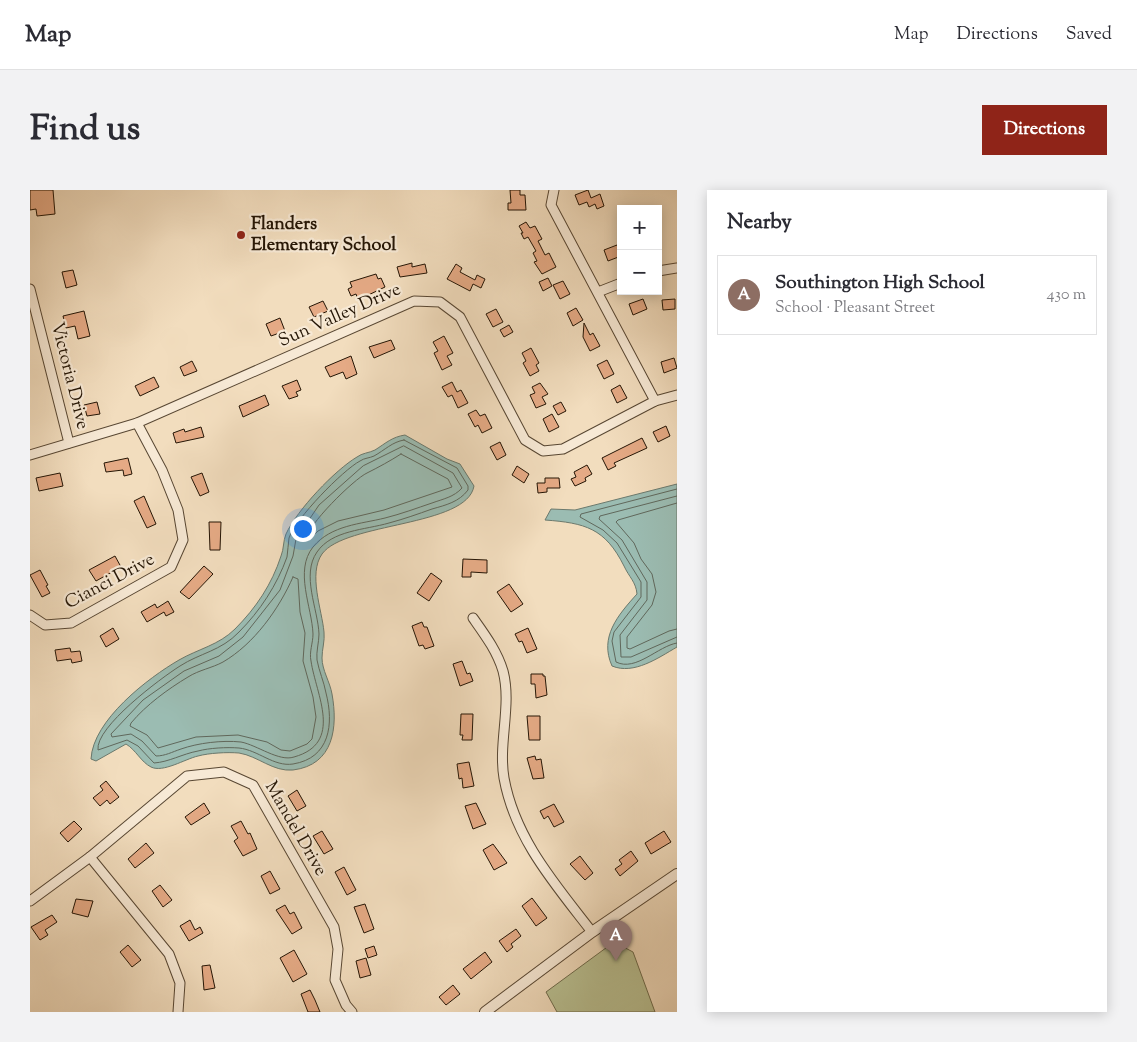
<!DOCTYPE html>
<html lang="en">
<head>
<meta charset="utf-8">
<style>
  :root { --surface:#fff; --page:#f2f2f3; --text:#2b2b33; --muted:#7c7c81; --line:#e1e1e2; --accent:#8f2418 }
  body { margin:0; font-family:"Sorts Mill Goudy",serif; background:var(--page); color:var(--text) }
  .controls { position:absolute; right:15px; top:15px; display:grid; overflow:hidden; border-radius:0px; box-shadow:0 2px 12px #0003 }
  .controls button { width:45px; height:45px; display:grid; place-items:center; padding:0; border:0; border-bottom:1px solid var(--line); background:var(--surface); color:var(--text); font:25px sans-serif }
  .you { position:absolute; left:272px; top:338px; width:18px; height:18px; margin:-12px; border:4px solid #fff; border-radius:50%; background:#1a73e8; box-shadow:0 0 0 8px #1a73e833 }
  .badge { display:grid; place-items:center; width:32px; height:32px; border-radius:50%; background:var(--accent); color:#fff; font-size:16px; font-weight:700 }
  .pin { position:absolute; translate:-50% -41px; filter:drop-shadow(0 1px 2px #0008) }
  .pin::after { content:''; position:absolute; top:26px; width:18px; height:15px; background:inherit; clip-path:polygon(0 0,100% 0,50% 100%) }
  .list { margin:0; padding:0; list-style:none }
  h2 { display:flex; justify-content:space-between; align-items:center; height:65px; margin:0; padding:0 20px; font-size:21px }
  h2 small { font-size:16px; font-weight:400; color:var(--muted) }
  .list li { display:grid; grid-template-columns:32px 1fr auto; gap:15px; align-items:center; box-sizing:border-box; height:80px; margin:0 10px 10px; padding:0 10px; border:1px solid var(--line); border-radius:0px }
  .list b { display:block; font-size:19px; white-space:nowrap }
  .list p { margin:0; font-size:16px; white-space:nowrap; color:var(--muted) }
  .list em { font-size:16px; font-style:normal; color:var(--muted) }
  .map { position:relative; flex:none; width:647px; height:822px; overflow:hidden; border-radius:0px }
  header { display:flex; align-items:center; gap:30px; box-sizing:border-box; height:70px; padding:0 25px; background:var(--surface); border-bottom:1px solid var(--line) }
  header strong { font-size:24px }
  nav { display:flex; gap:28px; margin-inline-start:auto; font-size:18px }
  .intro { display:flex; align-items:center; justify-content:space-between; box-sizing:border-box; height:120px; padding:0 30px }
  h1 { margin:0; font-size:35px }
  .button { padding:12px 22px; border-radius:0px; background:var(--accent); color:#fff; font-size:18px; font-weight:700 }
  main { display:flex; gap:30px; padding:0 30px }
  aside { flex:1; background:var(--surface); border-radius:0px; box-shadow:0 2px 12px #0003 }
  .map>svg:first-child { display:block }
  .green { fill:#b9c193; stroke:#6e6b4c }
  .water { fill:#9bbcb2; stroke:#6b796d }
  .lines { fill:none; stroke-linecap:round; stroke-linejoin:round }
  .shore { stroke:#60685c; stroke-width:1 }
  .building { fill:#e5aa85; stroke:#241505 }
  .minor-casing { stroke:#584733; stroke-width:11 }
  .tertiary-casing { stroke:#584733; stroke-width:12 }
  .minor { stroke:#f7e9d5; stroke-width:9 }
  .tertiary { stroke:#f7e9d5; stroke-width:10 }
  .poi-dot { fill:#8f2418; stroke:#f7e9d5; stroke-width:2 }
  .labels { text-anchor:middle; dominant-baseline:central; stroke-width:4.5; stroke-linejoin:round; paint-order:stroke }
  .poi-label { font-size:18px; font-weight:bold; fill:#241505; stroke:#f7e9d5; text-anchor:start }
  .street-label { font-size:18px; fill:#241505; stroke:#f7e9d5 }
</style>
</head>
<body>
<header>
<strong>Map</strong>
<nav><a>Map</a><a>Directions</a><a>Saved</a></nav>
</header>
<div class="intro"><h1>Find us</h1><a class="button">Directions</a></div>
<main>
<div class="map">
<svg width="647" height="822" viewBox="0 0 647 822">
  <rect width="100%" height="100%" fill="#f2ddbe"/>
  <filter id="stains"><feTurbulence type="fractalNoise" baseFrequency=".004" numOctaves="4"/><feColorMatrix values="0 0 0 0 .2 0 0 0 0 .09 0 0 0 0 .02 0 0 0 .5 -.17"/></filter>
  <radialGradient id="worn" r=".72"><stop offset=".6" stop-color="#630" stop-opacity="0"/><stop offset="1" stop-color="#630" stop-opacity=".3"/></radialGradient>
  <polygon class="green" points="584,752 603,762 625,822 527,822 516,802"/>
  <g class="water">
    <path d="M375,245L417,269L430,274L444,296C437,337 315,332 292,364C278,384 292,420 294,442C295,451 292,459 292,468C292,480 300,492 302,504C308,537 304,575 263,580C243,582 228,566 209,563C197,562 179,563 168,566C155,569 133,583 121,577C111,572 106,560 96,554L66,571L61,569C63,530 118,488 149,470C168,459 189,455 205,439C226,418 242,394 251,366C254,359 253,351 256,344C267,320 305,280 327,267C332,263 339,263 345,260C356,253 362,247 375,245Z"/>
    <path d="M647,294V457C628,468 604,485 582,476C569,447 588,425 607,404C606,392 599,387 594,376C575,338 555,333 515,330L521,319L545,320Z"/>
  </g>
  <g class="lines">
    <g class="shore">
      <path d="M374,250L427,278L438,296V300C429,312 416,315 402,319C388,324 374,329 359,333C335,340 302,340 287,362C271,385 288,419 289,444C289,452 286,462 287,470C289,481 294,492 296,503C304,534 300,568 263,574C244,577 228,560 209,558C197,557 179,558 168,561C152,564 139,572 124,573L108,556L97,550L68,560C65,537 131,488 150,476C170,463 191,461 209,442C230,421 247,395 257,367C258,361 258,354 259,348C265,329 313,280 330,271C334,268 340,268 344,266C355,260 362,252 374,250Z"/>
      <path d="M374,256L423,283L432,298C424,307 413,309 402,313C387,318 371,324 355,328C331,334 301,335 283,357C264,381 282,417 283,444C283,453 279,462 281,471C286,505 314,553 264,567C249,572 227,555 211,552C192,550 168,553 151,559C142,562 135,566 126,566L112,551L101,544L82,547L81,544L113,510L154,481L189,466L213,447L250,400L263,366L266,349L289,315L333,276Z"/>
      <path d="M371,264L418,289L422,297L354,320L308,331L288,341L279,350H276C276,336 324,289 337,283C349,277 360,271 371,264Z"/>
      <path d="M647,299L551,324L550,327L573,340L587,353L611,392V407L584,442L582,451L586,472C606,482 628,456 647,453"/>
      <polyline points="647,306 570,326 569,329 592,350 617,392 617,410 590,445 591,467 601,467 647,447"/>
      <polyline points="647,313 588,330 586,332 604,353 611,369 622,384 626,402 622,415 597,447 597,458 600,459 639,441 647,439"/>
      <path d="M263,387L268,389L270,422L275,443L273,471L283,507L286,527L282,549L277,554L260,561L251,560L237,552L208,545L166,547L128,558L117,545L100,536L101,533C116,515 138,499 158,487C169,480 182,478 193,472C224,454 249,419 263,387Z"/>
    </g>
  </g>
  <g class="building">
    <polygon points="0,0 23,0 25,24 7,26 6,19 0,20"/>
    <polygon points="480,0 490,0 490,5 495,5 496,20 478,20 478,13 481,13"/>
    <polygon points="558,0 561,8 570,4 574,16 567,19 565,14 559,17 557,12 549,15 545,5"/>
    <polygon points="496,32 500,38 505,36 512,49 508,51 515,65 519,63 526,77 512,84 504,72 507,71 503,63 506,61 498,47 494,49 491,43 493,43 489,36"/>
    <polygon points="587,55 591,66 578,71 574,60"/>
    <polygon points="382,73 382,77 395,74 397,83 370,87 367,77"/>
    <polygon points="426,74 432,78 430,82 445,90 447,85 455,89 451,98 443,94 440,101 417,89"/>
    <polygon points="43,80 47,95 36,98 32,82"/>
    <polygon points="346,84 348,89 351,88 355,97 328,110 326,104 321,106 318,99 322,97 320,92"/>
    <polygon points="518,88 522,96 513,101 509,92"/>
    <polygon points="533,91 540,104 530,109 523,95"/>
    <polygon points="613,109 617,119 603,125 599,114"/>
    <polygon points="645,109 645,119 633,120 632,110"/>
    <polygon points="293,111 298,121 284,127 279,117"/>
    <polygon points="546,118 553,130 543,136 537,123"/>
    <polygon points="466,119 473,132 463,137 456,124"/>
    <polygon points="54,121 60,146 48,149 45,136 36,138 33,126"/>
    <polygon points="250,128 255,141 241,146 236,134"/>
    <polygon points="554,133 560,145 563,143 570,156 560,161 553,147"/>
    <polygon points="479,135 483,142 474,147 470,140"/>
    <polygon points="414,146 423,163 417,166 422,175 412,180 404,163 408,161 403,152"/>
    <polygon points="361,150 365,159 344,168 339,157"/>
    <polygon points="501,158 509,173 506,175 509,181 500,186 493,173 496,171 492,163"/>
    <polygon points="321,166 327,184 316,189 313,182 300,187 295,177"/>
    <polygon points="644,168 647,178 634,183 631,172"/>
    <polygon points="577,170 584,184 574,189 567,175"/>
    <polygon points="162,171 167,181 154,186 150,177"/>
    <polygon points="124,187 129,197 110,206 105,196"/>
    <polygon points="267,190 271,200 266,202 268,206 259,209 252,196"/>
    <polygon points="422,192 427,202 431,200 438,213 428,218 422,205 418,207 412,197"/>
    <polygon points="510,193 518,204 512,207 516,214 506,218 500,205 505,203 502,197"/>
    <polygon points="590,195 597,208 587,213 581,200"/>
    <polygon points="235,205 239,215 213,227 209,216"/>
    <polygon points="67,212 70,224 57,226 54,215"/>
    <polygon points="531,212 536,221 528,225 523,216"/>
    <polygon points="446,220 450,226 455,224 462,238 452,243 448,235 445,237 438,224"/>
    <polygon points="522,224 529,237 519,242 513,229"/>
    <polygon points="636,236 640,246 628,252 623,242"/>
    <polygon points="171,237 174,247 146,253 143,243 154,239 155,242"/>
    <polygon points="612,248 617,258 584,273 586,276 578,280 572,268"/>
    <polygon points="470,252 476,265 467,270 460,257"/>
    <polygon points="98,268 102,284 94,286 93,280 76,282 74,273"/>
    <polygon points="557,275 562,284 555,288 556,291 545,296 541,289 546,287 544,282"/>
    <polygon points="487,276 499,284 494,293 482,285"/>
    <polygon points="30,283 33,296 9,301 6,288"/>
    <polygon points="172,283 179,302 170,306 161,287"/>
    <polygon points="515,288 529,288 530,298 517,298 517,302 508,303 507,293 515,293"/>
    <polygon points="114,306 126,334 117,338 104,311"/>
    <polygon points="179,332 191,332 190,360 180,360"/>
    <polygon points="85,366 91,377 66,391 59,380"/>
    <polygon points="433,369 457,370 457,383 441,382 441,387 432,387"/>
    <polygon points="174,376 183,384 159,409 150,402"/>
    <polygon points="10,380 18,395 16,396 20,403 12,407 0,385"/>
    <polygon points="401,383 412,391 399,411 387,403"/>
    <polygon points="479,394 493,414 481,422 467,402"/>
    <polygon points="138,411 144,422 136,426 134,422 117,432 111,422 125,414 127,418"/>
    <polygon points="392,432 394,437 397,437 404,456 395,459 393,455 389,456 382,436"/>
    <polygon points="83,438 89,449 76,457 70,446"/>
    <polygon points="498,438 507,459 497,463 492,451 489,452 485,444"/>
    <polygon points="40,458 41,462 50,461 52,471 42,473 41,469 27,471 25,460"/>
    <polygon points="432,471 437,484 440,483 443,491 430,496 423,474"/>
    <polygon points="501,484 513,484 513,486 515,486 517,505 506,508 505,494 501,494"/>
    <polygon points="431,524 443,524 442,550 432,550 433,545 430,545"/>
    <polygon points="497,526 510,526 510,550 499,550"/>
    <polygon points="505,566 506,570 511,569 514,588 503,589 497,568"/>
    <polygon points="439,572 444,596 433,598 432,588 429,589 427,574"/>
    <polygon points="76,591 89,607 80,614 77,610 70,616 63,608 73,600 70,596"/>
    <polygon points="267,600 276,616 267,621 258,606"/>
    <polygon points="174,613 180,623 161,635 155,627"/>
    <polygon points="446,613 456,634 443,639 435,616"/>
    <polygon points="524,614 534,632 524,637 518,626 514,629 510,621"/>
    <polygon points="44,631 52,639 38,652 30,643"/>
    <polygon points="211,631 218,644 220,643 227,659 213,666 204,651 208,648 201,636"/>
    <polygon points="292,641 303,659 294,664 283,646"/>
    <polygon points="634,641 641,652 621,664 615,653"/>
    <polygon points="116,653 124,663 105,678 98,669"/>
    <polygon points="463,654 477,673 464,680 453,660"/>
    <polygon points="601,661 608,671 590,686 585,679 592,674 589,670"/>
    <polygon points="550,666 563,683 555,690 540,674"/>
    <polygon points="314,677 326,700 317,705 305,682"/>
    <polygon points="240,681 250,699 240,704 231,686"/>
    <polygon points="130,695 142,710 133,717 122,701"/>
    <polygon points="502,708 517,728 506,736 492,716"/>
    <polygon points="46,709 63,711 58,727 42,723"/>
    <polygon points="335,714 344,739 334,743 324,717"/>
    <polygon points="255,715 260,724 264,722 272,738 262,744 246,720"/>
    <polygon points="22,725 27,732 15,740 18,745 10,750 1,737"/>
    <polygon points="160,730 165,740 170,737 173,743 159,751 150,736"/>
    <polygon points="486,739 491,746 481,754 483,757 477,762 469,751"/>
    <polygon points="98,755 111,770 102,777 90,762"/>
    <polygon points="344,756 347,765 338,768 335,759"/>
    <polygon points="264,760 277,784 263,792 250,768"/>
    <polygon points="455,762 462,772 441,789 433,779"/>
    <polygon points="336,768 341,785 330,788 326,771"/>
    <polygon points="180,775 185,798 174,800 172,776"/>
    <polygon points="423,795 430,804 416,815 409,807"/>
    <polygon points="280,800 285,810 290,822 278,822 271,804"/>
  </g>
  <g class="lines">
    <defs>
      <g id="minor">
        <polyline points="524,0 521,15 625,211"/>
        <polyline points="628,81 647,78"/>
        <polyline points="0,99 39,253"/>
        <polyline points="568,102 591,93"/>
        <polyline points="0,265 107,233 384,111 410,112 430,127 495,250 513,261 533,259 625,211 647,205"/>
        <polyline points="0,425 15,435 41,433 141,377 153,350 148,320 132,280 107,233"/>
        <path d="M443,428C455,445 467,461 473,481C482,515 468,553 474,588C485,649 525,694 562,742"/>
        <polyline points="60,667 139,764 150,793 148,822"/>
        <polyline points="0,711 60,667 157,586 194,582 223,595 304,737 308,759 305,790 316,815 322,822"/>
      </g>
      <polyline id="tertiary" points="455,822 562,742 647,684"/>
    </defs>
    <use href="#minor" class="minor-casing"/>
    <use href="#tertiary" class="tertiary-casing"/>
    <use href="#minor" class="minor"/>
    <use href="#tertiary" class="tertiary"/>
  </g>
  <circle class="poi-dot" cx="211" cy="45" r="5"/>
  <g class="labels">
    <g class="poi-label">
      <text x="221" y="35">Flanders<tspan x="221" dy="21">Elementary School</tspan></text>
    </g>
    <g class="street-label">
      <text transform="translate(310 126) rotate(-24)">Sun Valley Drive</text>
      <text transform="translate(39 186) rotate(76)">Victoria Drive</text>
      <text transform="translate(80 392) rotate(-28)">Cianci Drive</text>
      <text transform="translate(265 639) rotate(60)">Mandel Drive</text>
    </g>
  </g>
  <rect width="100%" height="100%" filter="url(#stains)"/>
  <rect width="100%" height="100%" fill="url(#worn)"/>
</svg>
<div class="controls">
<button>+</button>
<button>−</button>
</div>
<div class="you"></div>
<div class="pin badge" style="left:586px;top:771px;background:#8d6e63">A</div>
</div>
<aside>
<h2>Nearby<small></small></h2>
<ul class="list">
<li><span class="badge" style="background:#8d6e63">A</span><div><b>Southington High School</b><p>School · Pleasant Street</p></div><em>430 m</em></li>
</ul>
</aside>
</main>
</body>
</html>
